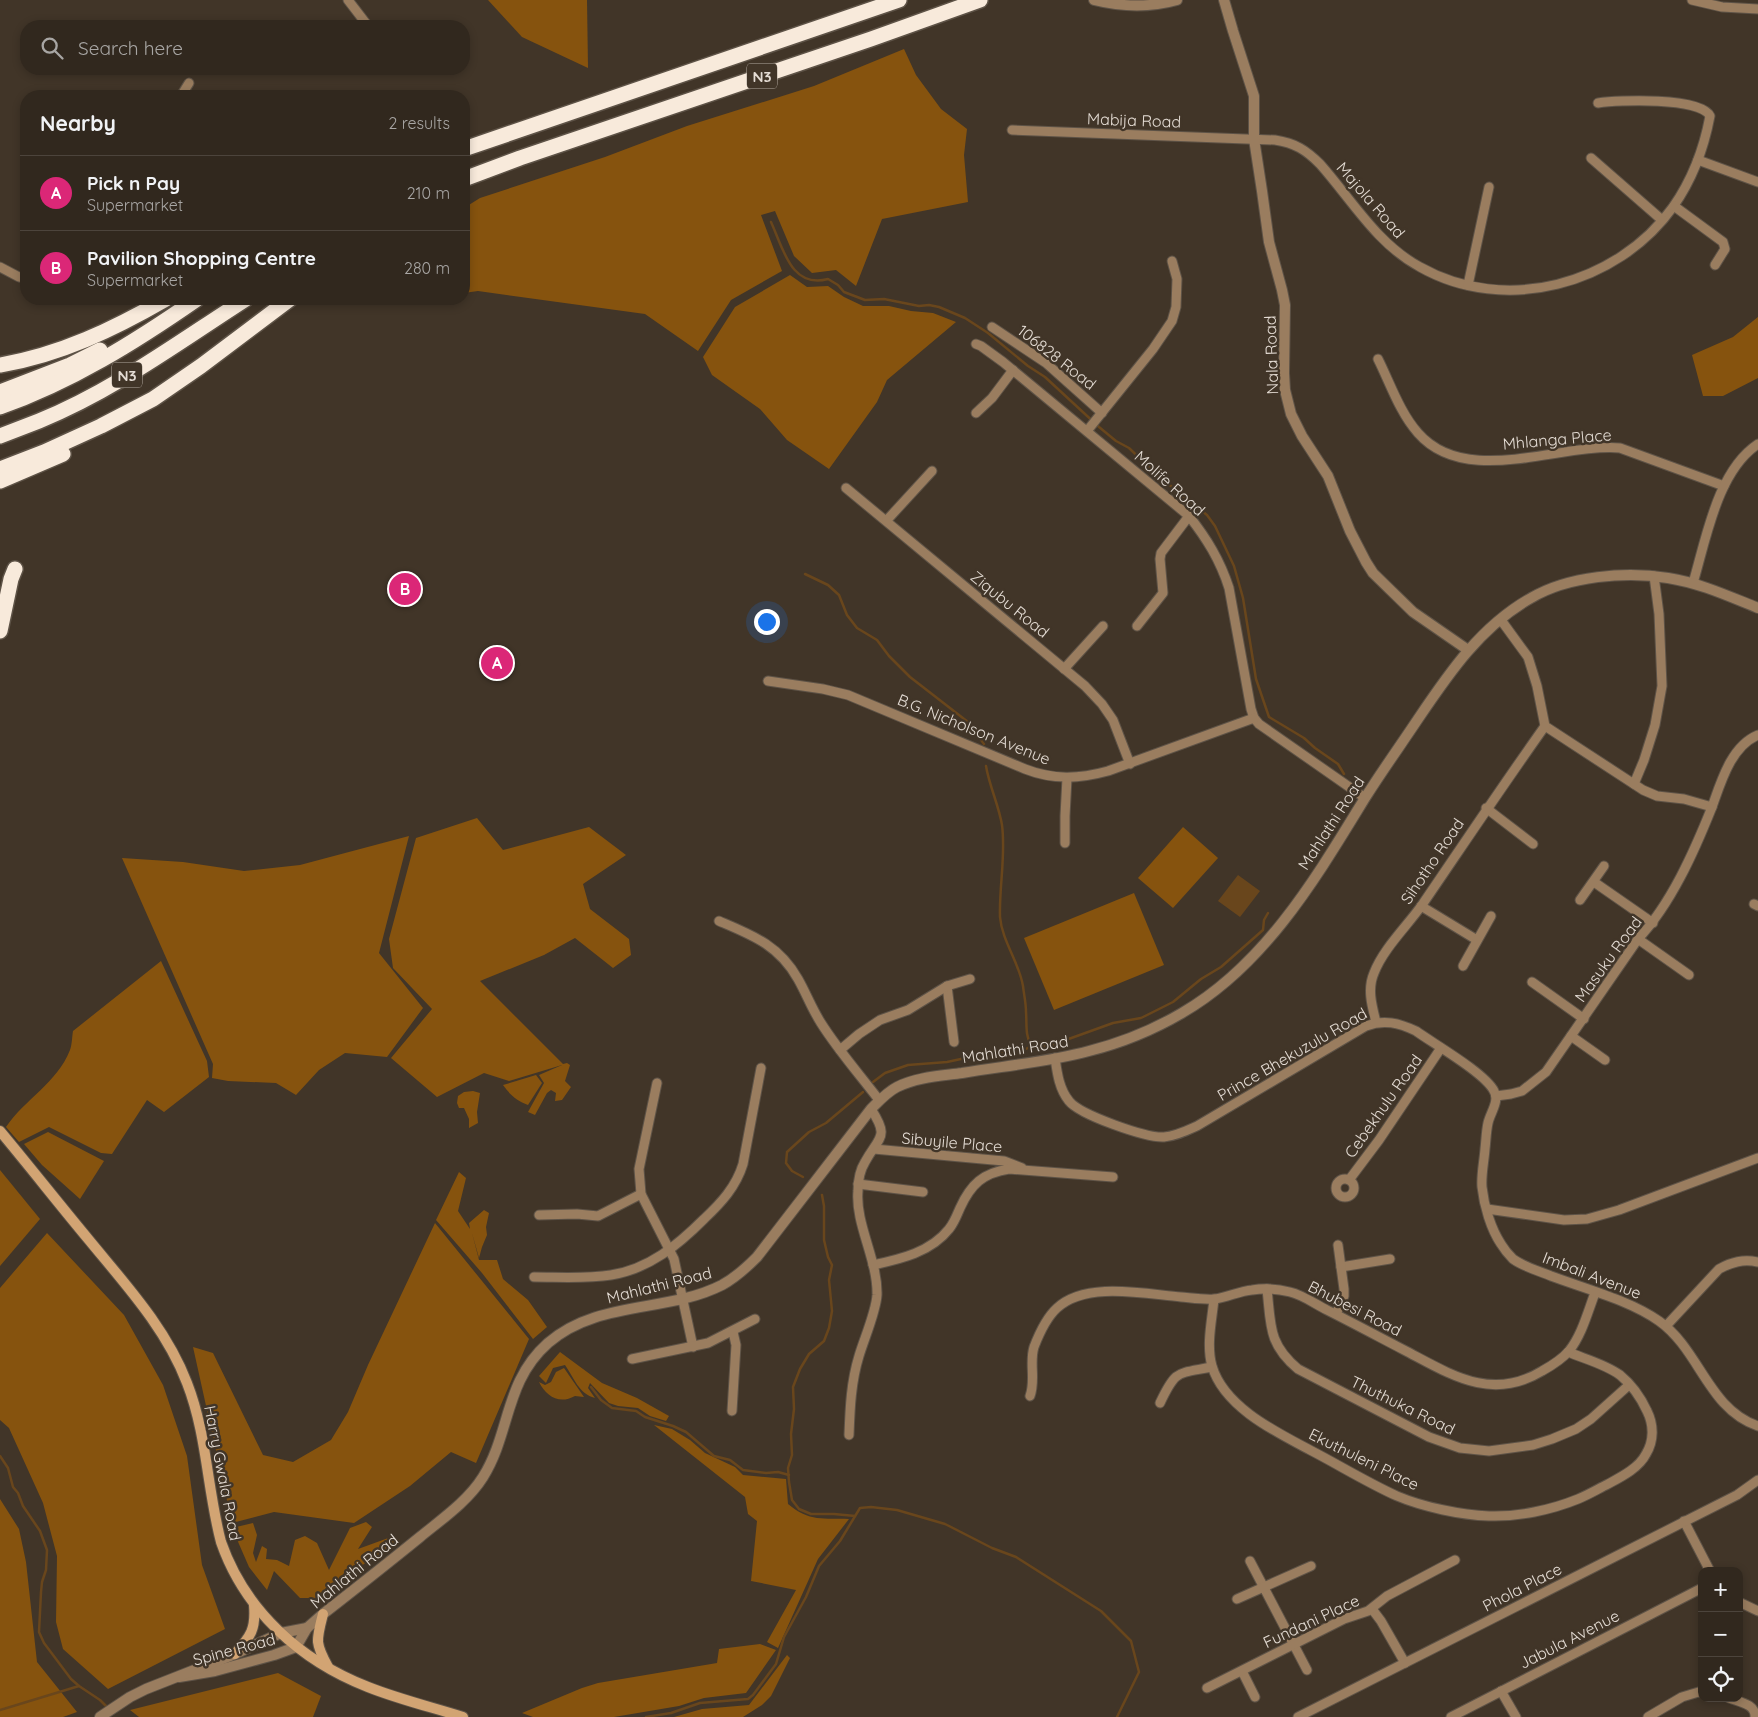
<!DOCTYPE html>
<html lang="en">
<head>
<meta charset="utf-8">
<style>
  :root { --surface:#31281e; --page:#393027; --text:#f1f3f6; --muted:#a8a6a4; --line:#4c443c; --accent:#db2777 }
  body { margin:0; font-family:Quicksand,sans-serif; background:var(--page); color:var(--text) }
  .controls { position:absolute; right:15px; bottom:15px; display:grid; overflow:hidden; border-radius:10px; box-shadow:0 2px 8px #0003 }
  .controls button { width:45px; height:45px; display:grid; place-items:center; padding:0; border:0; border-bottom:1px solid var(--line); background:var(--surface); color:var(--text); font:25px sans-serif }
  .you { position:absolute; left:766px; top:621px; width:18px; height:18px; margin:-12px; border:4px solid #fff; border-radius:50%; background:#1a73e8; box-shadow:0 0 0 8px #1a73e833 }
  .badge { display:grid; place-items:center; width:32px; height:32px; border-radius:50%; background:var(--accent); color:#fff; font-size:16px; font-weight:700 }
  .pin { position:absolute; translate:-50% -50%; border:2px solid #fff; box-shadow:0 1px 5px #0006 }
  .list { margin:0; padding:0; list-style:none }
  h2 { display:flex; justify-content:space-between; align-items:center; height:65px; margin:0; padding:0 20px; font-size:21px }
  h2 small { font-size:16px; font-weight:400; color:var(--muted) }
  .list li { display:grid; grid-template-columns:32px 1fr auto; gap:15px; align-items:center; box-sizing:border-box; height:75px; padding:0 20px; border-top:1px solid var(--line) }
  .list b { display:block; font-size:19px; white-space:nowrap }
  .list p { margin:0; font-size:16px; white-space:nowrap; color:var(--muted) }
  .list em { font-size:16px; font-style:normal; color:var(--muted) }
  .icon { flex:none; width:28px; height:28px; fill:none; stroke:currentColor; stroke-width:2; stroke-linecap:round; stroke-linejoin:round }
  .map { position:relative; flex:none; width:1758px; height:1717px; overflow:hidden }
  .search { position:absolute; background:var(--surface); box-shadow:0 2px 8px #0003; left:20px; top:20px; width:450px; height:55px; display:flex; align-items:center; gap:12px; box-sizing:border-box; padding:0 18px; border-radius:20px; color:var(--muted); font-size:19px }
  .panel { position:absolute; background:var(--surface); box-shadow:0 2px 8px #0003; left:20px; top:90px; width:450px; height:215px; border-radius:20px }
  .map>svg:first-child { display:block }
  .green { fill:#86530e }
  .water { fill:#69461c }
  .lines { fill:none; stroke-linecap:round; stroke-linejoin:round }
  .stream { stroke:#69461c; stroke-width:2.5 }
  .minor-casing { stroke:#5e5347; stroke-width:11 }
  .tertiary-casing { stroke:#5e5347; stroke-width:12 }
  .secondary-casing { stroke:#5e5347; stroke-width:12 }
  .motorway-casing { stroke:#5e5347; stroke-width:18 }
  .minor { stroke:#9a7d5f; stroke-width:9 }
  .tertiary { stroke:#9a7d5f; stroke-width:10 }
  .secondary { stroke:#d2a473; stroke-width:10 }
  .motorway { stroke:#f8eadb; stroke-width:15 }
  .labels { text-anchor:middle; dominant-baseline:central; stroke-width:5; stroke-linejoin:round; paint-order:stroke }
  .shield { fill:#413528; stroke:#b3aaa0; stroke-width:1 }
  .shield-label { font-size:15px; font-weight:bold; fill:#e4dcd4 }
  .street-label { font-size:16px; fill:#e4dcd4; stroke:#413528 }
</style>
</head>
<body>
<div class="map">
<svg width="1758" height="1717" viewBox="0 0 1758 1717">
  <rect width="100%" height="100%" fill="#413528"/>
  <g class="green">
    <polygon points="488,0 587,0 588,68 522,37"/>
    <polygon points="904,49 916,75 941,109 967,129 964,155 968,202 882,219 856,286 836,270 812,273 794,256 775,211 761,215 782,271 731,300 698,351 645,314 478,291 464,293 464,208 480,198 605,157 687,126 814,86"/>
    <polygon points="790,275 807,287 828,286 844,297 863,306 889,306 911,311 933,313 956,322 887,380 877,402 829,469 787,440 760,409 712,375 703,357 735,307"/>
    <polygon points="1758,317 1758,378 1723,396 1703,396 1692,355 1733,337"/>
    <polygon points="477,818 503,850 589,827 626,855 583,884 590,909 629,939 631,955 613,968 575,938 544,955 480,981 563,1064 567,1063 570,1065 565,1081 571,1087 562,1100 555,1101 556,1093 551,1090 547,1093 535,1115 528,1112 544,1083 539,1075 562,1065 509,1081 484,1073 437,1097 391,1058 432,1009 393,968 389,939 416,838"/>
    <polygon points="1183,827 1218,858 1173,908 1138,878"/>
    <polygon points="409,836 379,953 423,1008 387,1057 345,1053 319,1070 296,1095 276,1083 228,1081 212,1078 213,1064 122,858 183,862 244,871 300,865"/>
    <polygon points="1134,893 1164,965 1054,1010 1024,938"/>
    <path d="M161,961L207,1061L209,1077L164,1112L147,1100L112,1154L101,1153L49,1127L19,1142L6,1127C25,1099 57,1083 70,1050C72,1045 72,1037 73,1031Z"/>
    <path d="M536,1075L542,1083L528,1105C517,1101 510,1095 503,1085Z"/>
    <polygon points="473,1091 480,1093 477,1112 478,1123 469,1128 469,1119 464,1108 459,1108 457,1103 458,1096 464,1092"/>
    <polygon points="48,1132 104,1161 80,1199 42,1165 24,1144"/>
    <polygon points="0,1170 40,1219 0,1266"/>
    <polygon points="459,1172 466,1178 458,1211 470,1229 469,1223 484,1210 489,1213 486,1227 487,1235 482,1247 479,1258 472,1233 479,1260 497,1260 503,1279 528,1300 547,1327 533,1339 482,1273 436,1220"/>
    <polygon points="435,1223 529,1339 476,1463 451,1452 410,1486 354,1523 274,1512 232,1523 193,1347 213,1353 263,1455 293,1462 331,1440 348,1412 368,1365"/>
    <polygon points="47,1233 124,1315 163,1385 187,1456 202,1565 225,1629 108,1689 63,1649 56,1622 57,1556 43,1503 9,1428 0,1420 0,1288"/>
    <path d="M560,1352L602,1383L637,1398L669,1416L666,1421L650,1416L638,1408L618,1406L609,1403L590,1383L588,1388L595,1398C579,1394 574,1378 565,1365L553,1368L546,1383L539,1376Z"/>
    <path d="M564,1368L584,1397L575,1396C559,1405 546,1396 539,1382L545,1385L551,1382L556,1372Z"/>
    <path d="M654,1425L672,1429L690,1440L705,1453L735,1467L743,1475L786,1479L788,1504C809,1522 824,1518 849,1519L818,1559L778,1648L767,1642L796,1590L751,1581L757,1521L748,1514L745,1497Z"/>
    <polygon points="0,1499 19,1529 26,1562 37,1662 77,1712 63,1717 0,1717"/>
    <polygon points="366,1522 372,1527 358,1549 391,1537 400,1540 331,1586 318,1598 300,1598 274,1571 267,1590 249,1567 232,1528 253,1523 257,1535 253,1553 256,1562 262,1546 267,1549 266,1559 277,1560 289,1566 295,1540 305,1536 317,1543 329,1570 350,1528"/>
    <polygon points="760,1644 776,1650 746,1693 704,1698 679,1706 614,1717 533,1717 522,1713 582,1688 598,1683 717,1663 719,1649"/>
    <polygon points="787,1655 790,1658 771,1696 762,1705 743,1717 674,1717 702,1709 749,1705"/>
    <polygon points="278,1673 321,1696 313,1717 139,1717 130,1710"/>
  </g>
  <polygon class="water" points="1238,875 1260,891 1240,917 1218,901"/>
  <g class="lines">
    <g class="stream">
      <path d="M771,222C783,248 791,289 828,279L838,285L844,292L865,300L884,299L919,306L929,305L939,307L965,318L988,333L1028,366L1045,377L1099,427L1116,441L1129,448L1156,474L1207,515L1215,526L1234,566L1243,598L1256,679L1269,717L1304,738L1315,748L1338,764L1344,774"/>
      <polyline points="805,574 828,585 839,595 847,615 857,628 877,640 889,656 910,677 968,722 984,744"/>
      <path d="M986,766C989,785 999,806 1002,825C1006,856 999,886 1000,917C1002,941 1019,962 1023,986C1024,995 1026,1003 1026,1012C1027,1025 1025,1034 1031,1046"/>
      <polyline points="1337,810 1347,798"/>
      <polyline points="873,1082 885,1073 908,1065 947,1062 984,1054 1026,1049 1031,1046 1052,1045 1113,1023 1141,1018 1173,1002 1201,979 1221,967 1263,930 1264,920 1268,913"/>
      <polyline points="803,1177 792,1171 786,1163 787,1152 809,1132 826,1123 863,1092"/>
      <polyline points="822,1195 824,1206 824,1240 828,1257 832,1265 829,1280 832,1311 829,1328 824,1341 809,1354 800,1369 793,1387 794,1409 791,1434 792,1455 788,1468 789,1482 792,1500 799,1509 811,1514 834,1514 855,1516"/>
      <polyline points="591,1387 601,1400 612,1408 636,1411 645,1417 673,1426 686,1432 714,1456 730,1460 743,1470 766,1473 778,1472 789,1475"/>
      <polyline points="0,1456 8,1468 13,1487 18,1493 23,1506 40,1531 47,1550 46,1570 42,1582 41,1592 39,1632 44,1643 71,1679 79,1686 100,1700 108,1708"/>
      <polyline points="0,1710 79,1686"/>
      <polyline points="646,1717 671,1713 700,1703 748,1699 753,1695 776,1664 784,1637 806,1597 819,1566 840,1541 860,1508 871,1507 897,1510 945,1524 992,1548 1016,1557 1101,1611 1131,1641 1139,1672 1117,1717"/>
    </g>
    <defs>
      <g id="minor">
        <polyline points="348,0 368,26"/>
        <polyline points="1692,0 1722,7 1758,9"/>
        <polyline points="181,96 189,83"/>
        <path d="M1012,130L1275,140C1295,143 1306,150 1320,164C1352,200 1377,244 1420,267C1505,315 1617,285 1673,207C1692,180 1704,148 1710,116C1701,97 1618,100 1598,103"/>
        <polyline points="1591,158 1662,220"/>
        <polyline points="1698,160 1758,182"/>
        <polyline points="1674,206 1723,242 1725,249 1715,265"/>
        <polyline points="0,267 19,277 26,278"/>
        <polyline points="1468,285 1489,187"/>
        <polyline points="992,327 1046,363 1102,413"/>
        <path d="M976,344L981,346L1003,362L1189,516C1207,539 1220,560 1229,588L1251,709L1254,718L1259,724L1365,798"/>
        <path d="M1378,359C1390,383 1400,413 1418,433C1466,488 1559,443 1620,448L1724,486"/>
        <polyline points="976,413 992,398 1013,370"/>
        <polyline points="1087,431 1153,349 1172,321 1176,307 1177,279 1172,261"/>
        <polyline points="846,488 1085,686 1102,704 1113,720 1130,764"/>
        <polyline points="887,520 932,471"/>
        <path d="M1693,583C1706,540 1717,471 1758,444"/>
        <path d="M1501,620L1528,657L1537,686L1545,726L1643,790L1657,796L1684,799L1712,807C1721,782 1731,746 1758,735"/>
        <polyline points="1137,626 1163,593 1160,559 1161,553 1189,516"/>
        <polyline points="1064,669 1103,626"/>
        <path d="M768,681L823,689L848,695L1025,769C1053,780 1079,779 1108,771L1254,718"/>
        <polyline points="1634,784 1644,760 1655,725 1662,686 1659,614 1654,576"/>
        <polyline points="1486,808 1533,844"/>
        <polyline points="1065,843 1065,816 1067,778"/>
        <polyline points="1594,882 1653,923"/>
        <polyline points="1580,900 1604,866"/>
        <polyline points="1754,904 1758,906"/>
        <polyline points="1421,906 1477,940"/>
        <path d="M719,921C752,935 779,945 798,979C806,993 812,1009 821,1023C838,1050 860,1075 879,1100"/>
        <polyline points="1638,939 1689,975"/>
        <polyline points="1463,966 1491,916"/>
        <polyline points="1532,982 1584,1019"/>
        <polyline points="947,986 954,1042"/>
        <path d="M1376,1022C1372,1006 1367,989 1374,973C1383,949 1407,926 1422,905C1463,845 1503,785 1545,726"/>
        <polyline points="1571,1036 1605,1060"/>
        <polyline points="840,1050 859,1034 880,1020 908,1010 947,986 970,979"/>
        <path d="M1055,1058C1057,1072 1059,1089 1069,1101C1080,1115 1146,1138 1164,1137C1176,1136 1186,1131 1197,1126L1366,1026C1384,1019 1399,1023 1416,1031C1434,1044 1485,1073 1494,1091C1500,1101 1490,1113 1488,1123C1486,1132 1486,1141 1485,1149C1484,1162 1481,1175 1482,1187C1484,1206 1491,1229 1501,1244C1504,1249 1509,1255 1513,1259C1524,1267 1539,1271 1551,1276C1586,1289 1629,1300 1659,1321C1700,1350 1708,1409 1758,1426"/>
        <polyline points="657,1083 639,1169 641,1194 674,1259 693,1347"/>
        <path d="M1496,1096L1511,1094L1522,1091L1546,1072L1638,939C1671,904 1694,852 1712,807"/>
        <polyline points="874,1149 1004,1161 1022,1168"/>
        <circle cx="1345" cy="1188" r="9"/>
        <polyline points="1349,1180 1379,1140 1441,1048"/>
        <polyline points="858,1184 923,1192"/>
        <polyline points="1487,1209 1564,1220 1587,1219 1619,1210 1758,1158"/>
        <polyline points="539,1215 577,1214 598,1216 641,1194"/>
        <path d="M873,1265C901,1259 931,1252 949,1229C954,1223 957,1215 960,1208C971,1184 983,1173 1009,1169L1113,1177"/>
        <polyline points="1341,1267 1390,1259"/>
        <path d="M534,1277C559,1277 586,1279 611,1275C649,1269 678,1245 704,1219C721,1203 736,1187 743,1164L761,1068"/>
        <path d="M1267,1289C1271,1325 1268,1344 1298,1369L1429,1437L1460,1448L1489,1451L1533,1445L1552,1439L1576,1429L1591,1419L1629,1385"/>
        <path d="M1214,1299C1212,1320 1206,1345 1212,1366C1224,1407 1276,1432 1310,1450C1339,1465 1368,1483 1397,1496C1423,1507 1461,1515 1489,1516C1518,1517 1551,1510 1578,1499C1588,1495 1598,1489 1608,1484C1621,1477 1639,1468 1646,1454C1654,1441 1654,1425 1647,1411C1641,1398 1631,1384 1620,1375C1605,1364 1585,1359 1568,1352"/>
        <polyline points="1336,1314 1344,1296 1344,1289 1338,1245"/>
        <path d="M1666,1326L1719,1269C1732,1262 1743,1259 1758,1262"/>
        <polyline points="632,1359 708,1343 755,1319"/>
        <path d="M1030,1396C1036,1380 1029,1363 1034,1347C1039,1334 1046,1318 1057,1308C1086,1281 1145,1294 1181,1297C1192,1298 1205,1300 1215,1299C1228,1297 1240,1291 1252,1290C1264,1288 1278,1289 1290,1292C1303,1295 1315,1304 1327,1310C1353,1323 1379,1337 1404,1350C1450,1374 1491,1402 1542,1371C1551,1366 1562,1359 1569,1351C1582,1335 1588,1311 1595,1293"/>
        <path d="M1160,1403C1176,1369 1177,1374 1212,1367"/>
        <polyline points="732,1411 736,1345 733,1332"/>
        <path d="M849,1435C850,1408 851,1382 859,1356C864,1339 876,1312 877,1295C878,1260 855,1224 858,1191C858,1181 860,1170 865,1162C879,1136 890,1138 871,1109"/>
        <polyline points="1684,1521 1710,1571"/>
        <polyline points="1250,1561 1307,1670"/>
        <polyline points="1237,1599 1311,1566"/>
        <polyline points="1739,1602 1758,1611"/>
        <polyline points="1372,1609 1381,1621 1405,1663"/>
        <polyline points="1242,1671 1255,1697"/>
        <polyline points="1207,1688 1344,1619 1368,1611 1387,1596 1455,1560"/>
        <polyline points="1501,1691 1516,1717"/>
        <path d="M1729,1698C1739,1702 1756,1704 1755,1717"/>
        <polyline points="1298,1717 1737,1495 1758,1480"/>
        <polyline points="1451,1717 1702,1588"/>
        <polyline points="1648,1717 1682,1697 1702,1691"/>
      </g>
      <g id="tertiary">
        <path d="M1094,0C1122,7 1149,8 1177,0"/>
        <polyline points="1224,0 1233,31 1254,96 1254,139 1262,191 1269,242 1282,290 1285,305 1284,373 1285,390 1291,414 1302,436 1328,476 1350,531 1366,562 1373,573 1413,612 1468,650"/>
        <path d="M179,1677L215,1671L274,1655L296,1647L307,1628L323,1614C355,1589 388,1563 420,1537C442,1519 468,1501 483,1477C511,1432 504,1382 548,1343C597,1300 667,1313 722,1285C735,1278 747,1267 757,1257L871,1109C879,1101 887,1092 897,1087C917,1077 940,1076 962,1073C1004,1066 1048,1062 1089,1051C1121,1043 1153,1030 1182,1013C1265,965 1316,878 1365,798C1382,771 1400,746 1418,719C1449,673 1481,626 1531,598C1568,576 1626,571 1668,578C1700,583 1728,596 1758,608"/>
        <polyline points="100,1717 130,1697 146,1689 235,1654 281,1633 307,1628"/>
      </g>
      <g id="secondary">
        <path d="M0,1131C30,1167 59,1204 89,1240C125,1284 166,1328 187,1383C207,1434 207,1489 221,1542C245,1611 301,1661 368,1687C398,1699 431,1707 463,1717"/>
        <path d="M323,1614C316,1641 315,1643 328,1667"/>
        <path d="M235,1654C251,1636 256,1629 254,1605"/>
      </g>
      <g id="motorway">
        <polyline points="464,149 899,0"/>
        <polyline points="464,179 520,158 871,39 980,0"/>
        <path d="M0,365C60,355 114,329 166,299"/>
        <polyline points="0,392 70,365 100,350"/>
        <path d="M0,407C71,382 135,342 197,299"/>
        <path d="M0,436C13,431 26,426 39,421C113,391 179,342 246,299"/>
        <polyline points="0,469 44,452 101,426 153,399 201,366 290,299"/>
        <polyline points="0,481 63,454"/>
        <polyline points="0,631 11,579 15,569"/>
      </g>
    </defs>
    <use href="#minor" class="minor-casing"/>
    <use href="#tertiary" class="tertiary-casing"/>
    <use href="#secondary" class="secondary-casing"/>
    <use href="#motorway" class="motorway-casing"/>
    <use href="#minor" class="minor"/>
    <use href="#tertiary" class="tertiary"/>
    <use href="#secondary" class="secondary"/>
    <use href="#motorway" class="motorway"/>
  </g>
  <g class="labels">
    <g class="shield">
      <rect x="747" y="63.5" width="30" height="25" rx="4"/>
      <rect x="112" y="362.5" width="30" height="25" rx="4"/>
    </g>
    <g class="shield-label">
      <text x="762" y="76">N3</text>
      <text x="127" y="375">N3</text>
    </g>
    <g class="street-label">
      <text transform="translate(1134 120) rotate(2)">Mabija Road</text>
      <text transform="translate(1371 200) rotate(49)">Majola Road</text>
      <text transform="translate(1271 355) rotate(-92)">Nala Road</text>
      <text transform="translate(1057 357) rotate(38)">106828 Road</text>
      <text transform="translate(1557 439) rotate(-5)">Mhlanga Place</text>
      <text transform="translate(1170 483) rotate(42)">Molife Road</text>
      <text transform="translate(1010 604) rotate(39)">Ziqubu Road</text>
      <text transform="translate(974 729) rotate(22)">B.G. Nicholson Avenue</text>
      <text transform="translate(1331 823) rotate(-57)">Mahlathi Road</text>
      <text transform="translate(1432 861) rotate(-56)">Sihotho Road</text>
      <text transform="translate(1608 959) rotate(-54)">Masuku Road</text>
      <text transform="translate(1015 1049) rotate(-9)">Mahlathi Road</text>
      <text transform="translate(1292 1054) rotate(-30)">Prince Bhekuzulu Road</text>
      <text transform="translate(1383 1106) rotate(-55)">Cebekhulu Road</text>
      <text transform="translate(952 1142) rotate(5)">Sibuyile Place</text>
      <text transform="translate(1592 1275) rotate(21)">Imbali Avenue</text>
      <text transform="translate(659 1285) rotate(-14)">Mahlathi Road</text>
      <text transform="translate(1355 1308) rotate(27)">Bhubesi Road</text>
      <text transform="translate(1403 1405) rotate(26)">Thuthuka Road</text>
      <text transform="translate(1364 1459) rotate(26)">Ekuthuleni Place</text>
      <text transform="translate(223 1473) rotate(79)">Harry Gwala Road</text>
      <text transform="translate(354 1571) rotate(-39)">Mahlathi Road</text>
      <text transform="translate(1522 1587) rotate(-27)">Phola Place</text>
      <text transform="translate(1311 1621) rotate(-25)">Fundani Place</text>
      <text transform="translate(1569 1639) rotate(-27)">Jabula Avenue</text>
      <text transform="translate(234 1649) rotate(-15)">Spine Road</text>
    </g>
  </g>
</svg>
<div class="controls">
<button>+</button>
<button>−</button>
<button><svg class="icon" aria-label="locate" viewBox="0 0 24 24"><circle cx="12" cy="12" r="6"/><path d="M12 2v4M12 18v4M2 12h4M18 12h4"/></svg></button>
</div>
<div class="you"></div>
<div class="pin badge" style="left:497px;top:663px">A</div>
<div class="pin badge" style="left:405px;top:589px">B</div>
<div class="search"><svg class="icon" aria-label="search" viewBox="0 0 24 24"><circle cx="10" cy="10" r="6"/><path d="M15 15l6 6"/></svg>Search here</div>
<section class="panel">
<h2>Nearby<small>2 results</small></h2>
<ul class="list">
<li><span class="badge">A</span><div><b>Pick n Pay</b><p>Supermarket</p></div><em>210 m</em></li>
<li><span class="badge">B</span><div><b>Pavilion Shopping Centre</b><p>Supermarket</p></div><em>280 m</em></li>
</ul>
</section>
</div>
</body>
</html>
